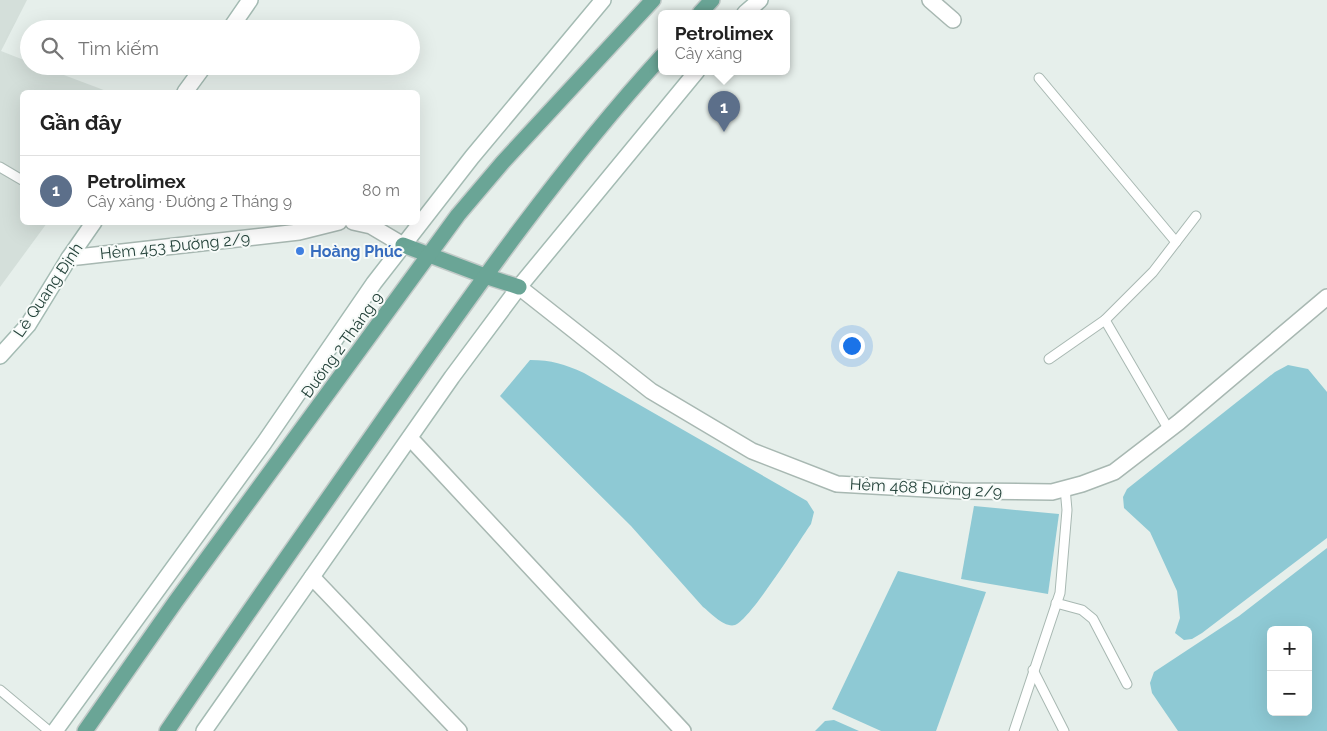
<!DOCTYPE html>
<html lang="vi">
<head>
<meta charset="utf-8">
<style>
  :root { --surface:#fff; --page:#f2f2f2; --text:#222; --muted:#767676; --line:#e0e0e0; --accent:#804e3d }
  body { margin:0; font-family:Raleway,sans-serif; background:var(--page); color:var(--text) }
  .controls { position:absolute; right:15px; bottom:15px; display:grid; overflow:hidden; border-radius:8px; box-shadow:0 5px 20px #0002 }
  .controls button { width:45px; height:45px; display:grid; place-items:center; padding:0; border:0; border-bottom:1px solid var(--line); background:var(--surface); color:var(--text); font:25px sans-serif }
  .you { position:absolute; left:851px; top:345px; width:18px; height:18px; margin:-12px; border:4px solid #fff; border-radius:50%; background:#1a73e8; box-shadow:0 0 0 8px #1a73e833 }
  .badge { display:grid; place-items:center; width:32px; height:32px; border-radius:50%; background:var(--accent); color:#fff; font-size:16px; font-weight:700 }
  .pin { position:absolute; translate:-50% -41px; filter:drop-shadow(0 1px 2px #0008) }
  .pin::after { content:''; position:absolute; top:26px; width:18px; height:15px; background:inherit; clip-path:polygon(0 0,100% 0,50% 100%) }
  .popup { position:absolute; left:658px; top:10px; width:132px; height:65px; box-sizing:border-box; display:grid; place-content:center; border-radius:8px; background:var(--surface); filter:drop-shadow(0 1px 4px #0005); font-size:16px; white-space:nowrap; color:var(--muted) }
  .popup b { font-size:19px; color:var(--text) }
  .popup::after { content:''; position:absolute; left:50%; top:100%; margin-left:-10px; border:10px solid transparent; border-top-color:var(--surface) }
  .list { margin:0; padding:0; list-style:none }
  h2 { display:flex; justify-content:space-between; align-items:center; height:65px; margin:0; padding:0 20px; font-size:21px }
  h2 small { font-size:16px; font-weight:400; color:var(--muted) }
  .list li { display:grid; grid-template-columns:32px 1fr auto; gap:15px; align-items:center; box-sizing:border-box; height:70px; padding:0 20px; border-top:1px solid var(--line) }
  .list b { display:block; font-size:19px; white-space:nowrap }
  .list p { margin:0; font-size:16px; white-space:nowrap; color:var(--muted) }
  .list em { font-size:16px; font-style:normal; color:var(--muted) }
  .icon { flex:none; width:28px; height:28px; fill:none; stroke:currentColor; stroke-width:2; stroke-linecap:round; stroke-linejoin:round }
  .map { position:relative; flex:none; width:1327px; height:731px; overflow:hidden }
  .search { position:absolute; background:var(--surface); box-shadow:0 5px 20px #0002; left:20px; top:20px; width:400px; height:55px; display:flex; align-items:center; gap:12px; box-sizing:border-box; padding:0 18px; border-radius:28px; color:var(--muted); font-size:19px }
  .panel { position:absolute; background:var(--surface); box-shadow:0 5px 20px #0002; left:20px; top:90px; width:400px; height:135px; border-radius:8px }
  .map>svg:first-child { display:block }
  .built { fill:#d4dfda }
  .water { fill:#8ec9d4; fill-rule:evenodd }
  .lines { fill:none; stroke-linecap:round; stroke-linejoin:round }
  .service-casing { stroke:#a8b8b2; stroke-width:11 }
  .minor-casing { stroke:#a8b8b2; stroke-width:18 }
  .secondary-casing { stroke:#a4bbb3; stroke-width:18 }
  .primary-casing { stroke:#c2cac8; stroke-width:18 }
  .service { stroke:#fff; stroke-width:9 }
  .minor { stroke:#fff; stroke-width:15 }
  .secondary { stroke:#fff; stroke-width:15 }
  .primary { stroke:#6aa596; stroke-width:15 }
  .shop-dot { fill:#3f7fe0; stroke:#f7fbf9; stroke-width:2 }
  .labels { text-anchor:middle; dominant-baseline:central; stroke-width:4; stroke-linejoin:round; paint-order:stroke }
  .street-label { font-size:16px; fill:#24423a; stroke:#f7fbf9 }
  .shop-label { font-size:16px; font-weight:bold; fill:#366cbe; stroke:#f7fbf9; text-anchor:start }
</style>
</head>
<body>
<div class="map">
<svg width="1327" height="731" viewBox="0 0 1327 731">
  <rect width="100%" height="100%" fill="#e6efeb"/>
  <polygon class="built" points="0,0 27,0 1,51 29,62 29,66 40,66 109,92 22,92 22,222 47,223 0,287"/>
  <g class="water">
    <path d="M530,360C552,360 564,364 584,373L807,501L814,512L811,524C799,541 750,620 735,625C724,628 711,613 703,607L631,526L500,396Z"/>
    <polygon points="1288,365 1308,369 1327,392 1327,538 1202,633 1192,639 1184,640 1175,633 1180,618 1177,591 1150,532 1124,508 1123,497 1127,489 1275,372"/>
    <polygon points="974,506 1059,514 1048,594 961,579"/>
    <path d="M1327,548V731H1178L1152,693L1150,683L1154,672L1239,616ZM1271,630H1308V712H1271Z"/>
    <polygon points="898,571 986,592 936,731 881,731 832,709"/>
    <polygon points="834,720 859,731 815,731 825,721"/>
  </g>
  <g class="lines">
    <defs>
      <g id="service">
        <polyline points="1039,78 1176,242"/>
        <polyline points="0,167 22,180"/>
        <polyline points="1105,320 1169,430"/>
        <polyline points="1049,359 1105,320 1153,272 1196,216"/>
        <polyline points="1056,603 1082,610 1093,619 1127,684"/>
        <polyline points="1033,670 1064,731"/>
        <polyline points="0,690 49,731"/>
        <polyline points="1014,731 1060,593 1067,510 1065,488"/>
      </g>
      <g id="minor">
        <polyline points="930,0 953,20"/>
        <polyline points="353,222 371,226 403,245"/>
        <polyline points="69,258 299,232 339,222"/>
        <polyline points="519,287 651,391 752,451 837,484 962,491 1052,492 1082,484 1114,472 1179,422 1327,297"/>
        <polyline points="410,438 683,731"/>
        <polyline points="312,577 459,731"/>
      </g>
      <g id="secondary">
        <polyline points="745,13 760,0"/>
        <polyline points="230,29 250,0"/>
        <polyline points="185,92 204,66"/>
        <polyline points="0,356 28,325 69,258 94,222"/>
        <polyline points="55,731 264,443 374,283 472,157 603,0"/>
        <polyline points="204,731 452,377 519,287 697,71"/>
      </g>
      <g id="primary">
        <polyline points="700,13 712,0"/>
        <polyline points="403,245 485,276 519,287"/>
        <polyline points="85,731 176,601 458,215 503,162 653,0"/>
        <path d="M167,731C238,626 311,523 383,420C471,295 559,169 662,56"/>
      </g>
    </defs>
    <use href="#service" class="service-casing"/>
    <use href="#minor" class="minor-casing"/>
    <use href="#secondary" class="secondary-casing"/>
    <use href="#primary" class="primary-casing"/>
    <use href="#service" class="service"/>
    <use href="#minor" class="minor"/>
    <use href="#secondary" class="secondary"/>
    <use href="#primary" class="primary"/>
  </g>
  <circle class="shop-dot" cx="300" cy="251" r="5"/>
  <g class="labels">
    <g class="street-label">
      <text transform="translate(175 246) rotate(-6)">Hẻm 453 Đường 2/9</text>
      <text transform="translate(48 290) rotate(-56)">Lê Quang Định</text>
      <text transform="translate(342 345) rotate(-54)">Đường 2 Tháng 9</text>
      <text transform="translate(926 488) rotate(3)">Hẻm 468 Đường 2/9</text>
    </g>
    <g class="shop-label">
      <text x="310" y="251">Hoàng Phúc</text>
    </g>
  </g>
</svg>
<div class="controls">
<button>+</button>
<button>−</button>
</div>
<div class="you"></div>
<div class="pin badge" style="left:724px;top:132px;background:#5c6f8a">1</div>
<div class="popup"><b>Petrolimex</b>Cây xăng</div>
<div class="search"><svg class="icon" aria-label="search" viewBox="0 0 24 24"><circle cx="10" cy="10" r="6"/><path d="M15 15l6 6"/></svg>Tìm kiếm</div>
<section class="panel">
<h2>Gần đây<small></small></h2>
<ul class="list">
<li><span class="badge" style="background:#5c6f8a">1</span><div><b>Petrolimex</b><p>Cây xăng · Đường 2 Tháng 9</p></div><em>80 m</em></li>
</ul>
</section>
</div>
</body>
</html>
